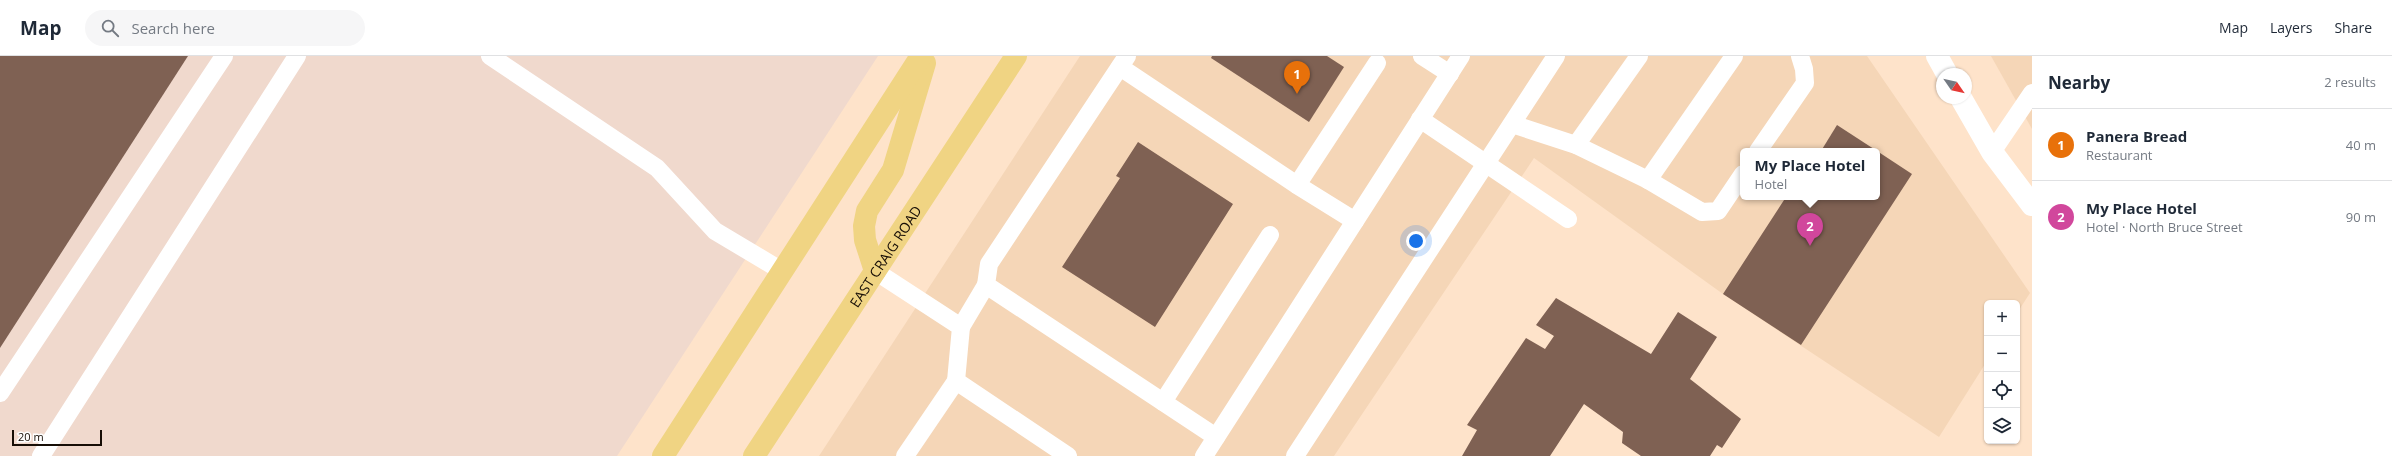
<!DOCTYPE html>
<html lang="en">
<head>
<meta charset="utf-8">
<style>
  :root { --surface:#fff; --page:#f6f6f7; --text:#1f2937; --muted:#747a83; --line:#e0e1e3; --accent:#b45309 }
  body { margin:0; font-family:"Open Sans",sans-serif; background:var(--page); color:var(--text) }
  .controls { position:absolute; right:12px; bottom:12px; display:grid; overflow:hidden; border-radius:6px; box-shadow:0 1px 3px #0004 }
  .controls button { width:36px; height:36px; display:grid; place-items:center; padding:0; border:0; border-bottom:1px solid var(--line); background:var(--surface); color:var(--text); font:20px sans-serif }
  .compass { position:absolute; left:1936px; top:12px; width:36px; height:36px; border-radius:50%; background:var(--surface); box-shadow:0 1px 3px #0004; rotate:124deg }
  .scale { position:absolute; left:12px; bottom:10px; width:90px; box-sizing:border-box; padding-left:4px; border:2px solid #170e06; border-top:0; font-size:11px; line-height:14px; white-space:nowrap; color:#170e06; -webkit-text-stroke:3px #fff; paint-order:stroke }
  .you { position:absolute; left:1416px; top:185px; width:14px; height:14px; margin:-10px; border:3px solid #fff; border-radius:50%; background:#1a73e8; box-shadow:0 0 0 6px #1a73e833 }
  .badge { display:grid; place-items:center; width:26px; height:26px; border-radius:50%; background:var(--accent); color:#fff; font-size:13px; font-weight:700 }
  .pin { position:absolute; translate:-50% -33px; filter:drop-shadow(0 1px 2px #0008) }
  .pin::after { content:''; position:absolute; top:21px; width:14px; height:12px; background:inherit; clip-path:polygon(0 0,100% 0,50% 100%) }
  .popup { position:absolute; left:1740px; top:92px; width:140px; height:52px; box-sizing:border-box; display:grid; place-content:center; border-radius:6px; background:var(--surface); filter:drop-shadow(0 1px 3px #0005); font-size:13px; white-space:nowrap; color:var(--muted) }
  .popup b { font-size:15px; color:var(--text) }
  .popup::after { content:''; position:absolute; left:50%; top:100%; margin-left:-8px; border:8px solid transparent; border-top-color:var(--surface) }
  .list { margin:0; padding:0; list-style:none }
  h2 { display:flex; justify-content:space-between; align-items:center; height:52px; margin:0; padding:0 16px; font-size:17px }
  h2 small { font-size:13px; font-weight:400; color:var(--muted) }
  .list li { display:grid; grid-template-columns:26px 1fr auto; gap:12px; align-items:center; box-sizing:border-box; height:72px; padding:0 16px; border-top:1px solid var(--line) }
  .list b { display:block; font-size:15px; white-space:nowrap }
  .list p { margin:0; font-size:13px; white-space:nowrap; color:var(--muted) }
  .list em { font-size:13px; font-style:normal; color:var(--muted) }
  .icon { flex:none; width:22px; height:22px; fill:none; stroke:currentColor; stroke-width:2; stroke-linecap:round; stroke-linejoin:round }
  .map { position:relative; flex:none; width:2032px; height:400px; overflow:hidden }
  header { display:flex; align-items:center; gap:24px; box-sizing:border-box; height:56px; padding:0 20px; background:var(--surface); border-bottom:1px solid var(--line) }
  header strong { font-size:19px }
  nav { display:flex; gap:22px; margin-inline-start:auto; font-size:14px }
  .search { width:280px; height:36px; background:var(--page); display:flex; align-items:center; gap:10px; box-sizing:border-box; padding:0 14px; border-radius:22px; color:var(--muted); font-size:15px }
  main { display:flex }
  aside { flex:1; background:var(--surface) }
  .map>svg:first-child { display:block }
  .built { fill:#f5d6b7; fill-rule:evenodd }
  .industrial { fill:#f0d9cd }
  .building { fill:#7f6153 }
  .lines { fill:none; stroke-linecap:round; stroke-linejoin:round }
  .lane { stroke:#fff; stroke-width:18 }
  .secondary { stroke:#fff; stroke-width:22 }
  .primary { stroke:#f0d483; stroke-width:22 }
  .labels { text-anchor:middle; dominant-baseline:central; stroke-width:3; stroke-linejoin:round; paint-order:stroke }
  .street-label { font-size:14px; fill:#170e06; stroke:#fff }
</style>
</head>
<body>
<header>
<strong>Map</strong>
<div class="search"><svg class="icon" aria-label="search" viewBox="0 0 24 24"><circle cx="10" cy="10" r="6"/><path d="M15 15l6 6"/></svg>Search here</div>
<nav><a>Map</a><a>Layers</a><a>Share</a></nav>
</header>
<main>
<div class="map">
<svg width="2032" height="400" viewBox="0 0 2032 400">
  <rect width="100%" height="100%" fill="#fee3ca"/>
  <g class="built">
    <path d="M1080,0H1867L2030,237L2017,257V247H1987V305L1939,381L1723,238L1534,102L1334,400H819ZM1743,95H1877V141H1743Z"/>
    <polygon points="1991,0 2032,0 2032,73"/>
  </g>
  <polygon class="industrial" points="0,0 878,0 617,400 0,400"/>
  <g class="building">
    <polygon points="0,0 188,0 0,292"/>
    <polygon points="1212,0 1327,0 1344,11 1309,66 1211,2"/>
    <polygon points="1837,69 1877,95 1821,95"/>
    <polygon points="1138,86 1233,148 1155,271 1062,211 1120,122 1116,120"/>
    <polygon points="1877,95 1912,118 1801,289 1723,238 1786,141 1877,141"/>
    <polygon points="1556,242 1651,298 1678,256 1717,281 1690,323 1741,363 1722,392 1717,389 1710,400 1641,400 1622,387 1623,376 1584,348 1550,400 1462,400 1477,374 1467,369 1526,282 1545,293 1554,280 1536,269"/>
  </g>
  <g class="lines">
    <g class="lane">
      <polyline points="490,0 657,112 715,175 782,215"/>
      <polyline points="1127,0 989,208 986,229 1216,381"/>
      <polyline points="1422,0 1450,18"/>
      <polyline points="1120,11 1297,129 1355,165"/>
      <polyline points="1420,63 1568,163"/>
      <polyline points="1512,68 1576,89 1648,124 1702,156 1718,155 1743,118"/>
      <polyline points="1576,89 1639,0"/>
      <polyline points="1758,95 1805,27 1804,13 1800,0"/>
      <polyline points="1992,96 2032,37"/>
      <polyline points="1648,124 1734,0"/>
      <polyline points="1297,129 1377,7"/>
      <polyline points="875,215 961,271 956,325 1068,400"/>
      <polyline points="961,271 986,229"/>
      <polyline points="0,337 224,0"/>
      <polyline points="1163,346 1270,179"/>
      <polyline points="41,400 297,0"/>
      <polyline points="905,400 956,325"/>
      <polyline points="1204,400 1461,0"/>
      <polyline points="1295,400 1556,0"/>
    </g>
    <g class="secondary">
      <polyline points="1937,0 1947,18"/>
      <polyline points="1961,42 1992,96 2032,149"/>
    </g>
    <g class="primary">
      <polyline points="875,215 865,184 864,170 867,155 893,114 925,7"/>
      <polyline points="663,400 921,0"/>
      <path id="s1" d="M754,400L1016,0"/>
    </g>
  </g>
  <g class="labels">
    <g class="street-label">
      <text stroke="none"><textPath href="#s1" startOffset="239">EAST CRAIG ROAD</textPath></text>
    </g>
  </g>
</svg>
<div class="controls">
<button>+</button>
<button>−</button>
<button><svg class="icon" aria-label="locate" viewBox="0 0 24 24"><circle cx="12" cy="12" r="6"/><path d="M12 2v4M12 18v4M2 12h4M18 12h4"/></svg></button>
<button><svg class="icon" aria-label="layers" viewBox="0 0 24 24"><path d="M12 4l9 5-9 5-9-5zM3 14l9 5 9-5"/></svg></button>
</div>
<svg class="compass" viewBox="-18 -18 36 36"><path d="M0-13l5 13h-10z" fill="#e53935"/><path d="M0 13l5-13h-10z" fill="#747a83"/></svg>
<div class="scale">20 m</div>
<div class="you"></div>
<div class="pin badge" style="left:1297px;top:38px;background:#e8710a">1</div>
<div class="pin badge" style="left:1810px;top:190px;background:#d1479c">2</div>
<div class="popup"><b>My Place Hotel</b>Hotel</div>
</div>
<aside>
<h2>Nearby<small>2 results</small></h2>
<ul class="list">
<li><span class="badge" style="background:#e8710a">1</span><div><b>Panera Bread</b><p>Restaurant</p></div><em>40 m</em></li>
<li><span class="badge" style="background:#d1479c">2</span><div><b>My Place Hotel</b><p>Hotel · North Bruce Street</p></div><em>90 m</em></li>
</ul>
</aside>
</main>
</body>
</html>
